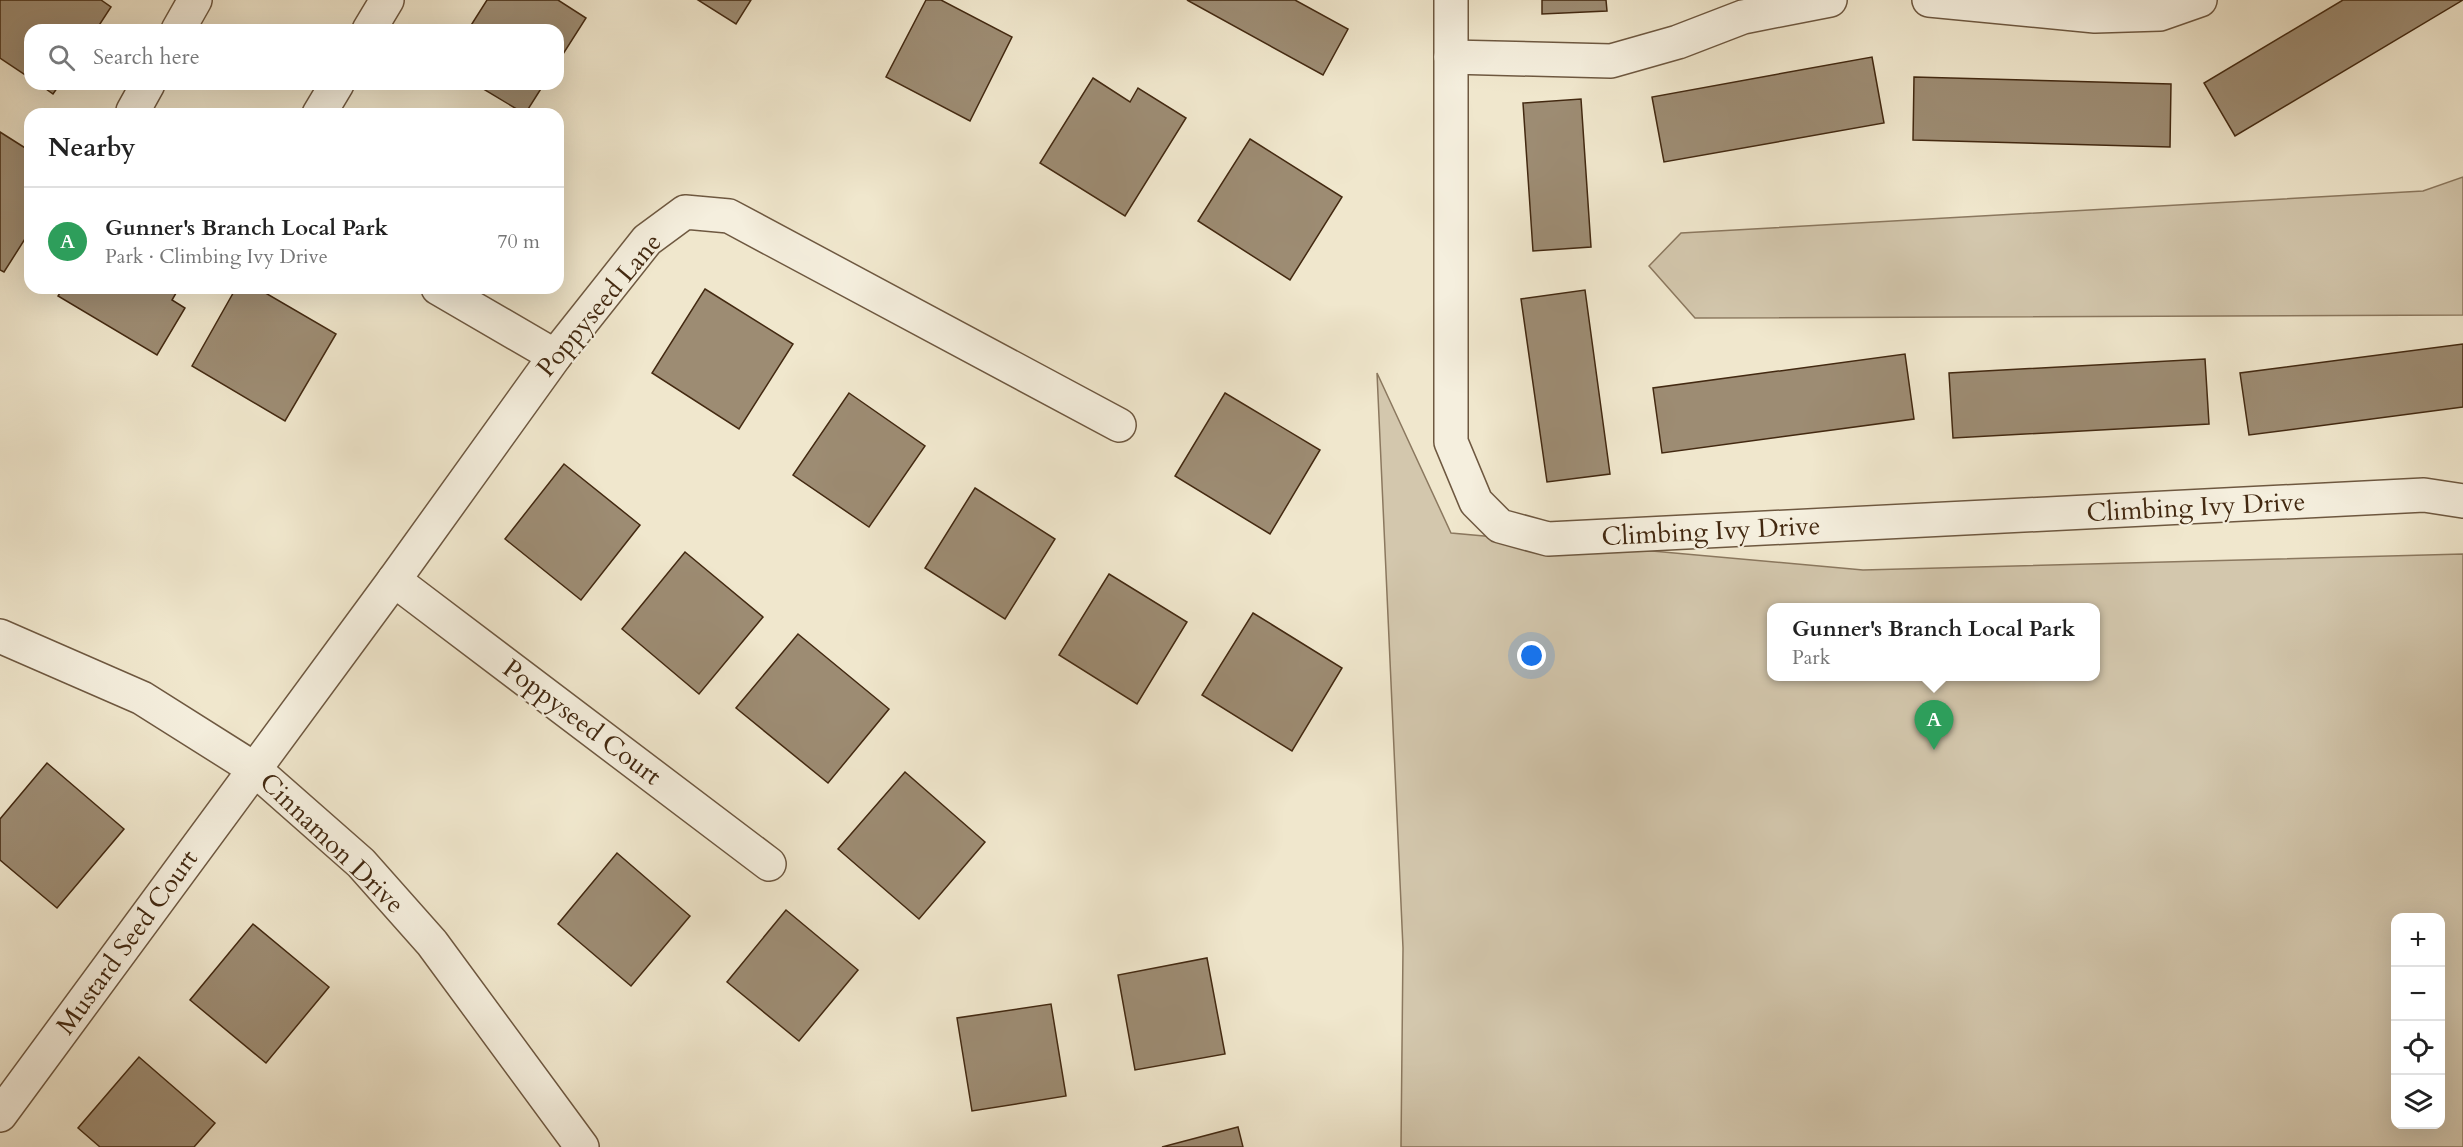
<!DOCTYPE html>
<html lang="en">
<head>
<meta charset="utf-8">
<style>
  :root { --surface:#fff; --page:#f6f6f6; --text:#222; --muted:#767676; --line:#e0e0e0; --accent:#b45309 }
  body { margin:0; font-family:Cardo,serif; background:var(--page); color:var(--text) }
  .controls { position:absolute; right:18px; bottom:18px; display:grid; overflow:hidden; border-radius:12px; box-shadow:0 6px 24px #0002 }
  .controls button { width:54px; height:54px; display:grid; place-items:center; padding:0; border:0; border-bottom:2px solid var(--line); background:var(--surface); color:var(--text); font:30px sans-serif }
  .you { position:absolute; left:1532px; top:656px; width:21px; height:21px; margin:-15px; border:4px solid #fff; border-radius:50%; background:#1a73e8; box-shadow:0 0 0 9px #1a73e833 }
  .badge { display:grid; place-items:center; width:39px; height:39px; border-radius:50%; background:var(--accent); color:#fff; font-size:20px; font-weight:700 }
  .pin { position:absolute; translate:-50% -50px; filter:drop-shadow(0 2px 3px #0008) }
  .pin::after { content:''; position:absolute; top:32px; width:21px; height:18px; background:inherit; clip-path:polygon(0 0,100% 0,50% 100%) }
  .popup { position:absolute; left:1767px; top:603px; width:333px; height:78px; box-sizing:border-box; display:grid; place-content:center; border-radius:12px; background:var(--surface); filter:drop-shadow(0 2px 4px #0005); font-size:20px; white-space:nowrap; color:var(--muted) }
  .popup b { font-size:22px; color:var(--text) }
  .popup::after { content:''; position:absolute; left:50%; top:100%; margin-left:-12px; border:12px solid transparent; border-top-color:var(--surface) }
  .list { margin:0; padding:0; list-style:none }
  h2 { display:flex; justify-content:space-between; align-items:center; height:78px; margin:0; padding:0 24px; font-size:26px }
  h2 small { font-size:20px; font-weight:400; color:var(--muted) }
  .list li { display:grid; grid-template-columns:39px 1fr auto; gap:18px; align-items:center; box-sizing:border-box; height:108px; padding:0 24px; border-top:2px solid var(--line) }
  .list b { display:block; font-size:22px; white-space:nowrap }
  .list p { margin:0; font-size:20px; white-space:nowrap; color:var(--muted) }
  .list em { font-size:20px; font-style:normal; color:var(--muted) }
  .icon { flex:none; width:33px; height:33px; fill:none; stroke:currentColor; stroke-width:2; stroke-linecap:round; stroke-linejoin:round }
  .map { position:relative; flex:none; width:2463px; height:1147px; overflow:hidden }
  .search { position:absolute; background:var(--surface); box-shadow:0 6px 24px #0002; left:24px; top:24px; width:540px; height:66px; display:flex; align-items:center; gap:15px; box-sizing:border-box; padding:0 21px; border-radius:18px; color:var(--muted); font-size:22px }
  .panel { position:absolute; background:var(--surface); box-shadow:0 6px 24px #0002; left:24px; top:108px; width:540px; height:186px; border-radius:18px }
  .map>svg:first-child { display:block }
  .green { fill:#d3c7ad; stroke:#8b785f; stroke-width:1.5; fill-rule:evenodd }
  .building { fill:#9d8c73; stroke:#432911; stroke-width:1.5 }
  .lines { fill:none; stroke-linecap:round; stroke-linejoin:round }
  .minor-casing { stroke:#6e5840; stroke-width:36 }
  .minor { stroke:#f5efde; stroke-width:33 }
  .labels { text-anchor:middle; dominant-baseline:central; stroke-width:4.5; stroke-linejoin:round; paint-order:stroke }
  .street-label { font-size:26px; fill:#432911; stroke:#f5efde }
</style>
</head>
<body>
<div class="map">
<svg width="2463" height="1147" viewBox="0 0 2463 1147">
  <rect width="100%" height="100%" fill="#f0e7cd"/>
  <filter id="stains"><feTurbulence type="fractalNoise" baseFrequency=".00333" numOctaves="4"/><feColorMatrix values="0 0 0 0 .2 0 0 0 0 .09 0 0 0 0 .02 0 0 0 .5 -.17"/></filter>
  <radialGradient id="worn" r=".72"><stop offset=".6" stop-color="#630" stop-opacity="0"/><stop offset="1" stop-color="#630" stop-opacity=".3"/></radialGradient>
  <g class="green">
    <polygon points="2463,177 2463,315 1695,318 1649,266 1681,233 2423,191"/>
    <path d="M1377,373L1451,533L1863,570L2463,554V1147H1401L1403,948ZM1772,608H2096V676H1772ZM2396,918H2440V1124H2396Z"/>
  </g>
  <g class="building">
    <polygon points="0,0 101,0 111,7 96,30 30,30 30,78 0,58"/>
    <polygon points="487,0 558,0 586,18 558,62 558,30 468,30"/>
    <polygon points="698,0 751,0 736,24"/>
    <polygon points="926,0 941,0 1012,37 970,121 886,77"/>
    <polygon points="1187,0 1295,0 1348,29 1323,75"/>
    <polygon points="1542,0 1606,0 1607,11 1542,14"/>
    <polygon points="2343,0 2463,0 2235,136 2204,83"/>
    <polygon points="1872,57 1884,123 1664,162 1652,97"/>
    <polygon points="1914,77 2171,84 2170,147 1913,140"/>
    <polygon points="1093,78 1130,102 1138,88 1186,118 1125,216 1040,163"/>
    <polygon points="39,84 60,84 53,94"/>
    <polygon points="475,84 544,84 525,114"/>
    <polygon points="1581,99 1591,247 1533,251 1523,103"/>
    <polygon points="0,132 30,151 30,231 4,272 0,270"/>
    <polygon points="1250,139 1342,197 1290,280 1198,221"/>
    <polygon points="63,288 179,288 172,300 185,308 157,355 58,296"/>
    <polygon points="236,288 257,288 336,334 285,421 192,366"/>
    <polygon points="705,289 793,344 739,429 652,373"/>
    <polygon points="1585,290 1610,474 1547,482 1521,299"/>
    <polygon points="2463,344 2463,407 2249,435 2240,373"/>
    <polygon points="1905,354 1914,419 1662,453 1653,388"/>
    <polygon points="2205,359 2209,424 1953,438 1949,373"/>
    <polygon points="849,393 925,446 869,527 793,475"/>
    <polygon points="1225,393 1320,450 1270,534 1175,476"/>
    <polygon points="564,464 640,525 581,600 505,539"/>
    <polygon points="975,488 1055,539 1005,619 925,568"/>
    <polygon points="685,552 763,617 699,694 622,629"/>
    <polygon points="1109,574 1187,622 1137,704 1059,655"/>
    <polygon points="1253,613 1342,668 1292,751 1202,695"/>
    <polygon points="798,634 889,709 828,783 736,708"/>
    <polygon points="47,763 124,829 57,908 0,860 0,819"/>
    <polygon points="905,772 985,842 919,919 838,849"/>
    <polygon points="617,853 690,916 631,986 558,924"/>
    <polygon points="786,910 858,970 799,1041 727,982"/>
    <polygon points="253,924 329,987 266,1063 190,1000"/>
    <polygon points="1207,958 1225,1054 1135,1070 1118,975"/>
    <polygon points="1051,1004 1066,1096 972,1111 957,1018"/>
    <polygon points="139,1057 215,1123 194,1147 100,1147 78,1128"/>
    <polygon points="1238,1127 1243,1147 1162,1147"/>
  </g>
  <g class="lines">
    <defs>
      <g id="minor">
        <polyline points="1451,0 1451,442 1476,502 1500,526 1548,539 2424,495 2463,501"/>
        <polyline points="1929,0 2095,16 2160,14 2200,0"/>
        <polyline points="178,30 195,0"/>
        <polyline points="369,30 387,0"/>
        <polyline points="1451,57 1611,61 1678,42 1743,17 1830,0"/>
        <polyline points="137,114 133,111 148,84"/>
        <polyline points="319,114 337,84"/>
        <polyline points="438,288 555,356"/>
        <polyline points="394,580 769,864"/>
        <polyline points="0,636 142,698 253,768 361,863 432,943 582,1147"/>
        <polyline points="0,1115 394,580 555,356 647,240 685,212 729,216 1119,425"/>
      </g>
    </defs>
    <use href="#minor" class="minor-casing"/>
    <use href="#minor" class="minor"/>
  </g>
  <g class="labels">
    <g class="street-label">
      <text transform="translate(599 305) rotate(-50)">Poppyseed Lane</text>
      <text transform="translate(2196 507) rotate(-3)">Climbing Ivy Drive</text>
      <text transform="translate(1711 531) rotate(-3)">Climbing Ivy Drive</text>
      <text transform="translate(582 722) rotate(37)">Poppyseed Court</text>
      <text transform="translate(332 843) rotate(44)">Cinnamon Drive</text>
      <text transform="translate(127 942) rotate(-54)">Mustard Seed Court</text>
    </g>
  </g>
  <rect width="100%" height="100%" filter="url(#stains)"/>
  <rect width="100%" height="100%" fill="url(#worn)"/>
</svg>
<div class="controls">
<button>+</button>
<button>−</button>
<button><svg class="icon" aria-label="locate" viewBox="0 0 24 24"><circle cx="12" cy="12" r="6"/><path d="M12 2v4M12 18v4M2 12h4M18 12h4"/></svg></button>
<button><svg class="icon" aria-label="layers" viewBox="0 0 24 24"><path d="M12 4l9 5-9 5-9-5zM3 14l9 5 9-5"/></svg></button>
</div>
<div class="you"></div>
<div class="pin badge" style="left:1934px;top:750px;background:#2e9e5b">A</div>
<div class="popup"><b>Gunner's Branch Local Park</b>Park</div>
<div class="search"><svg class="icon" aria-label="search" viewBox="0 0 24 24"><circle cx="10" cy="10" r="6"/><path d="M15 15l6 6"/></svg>Search here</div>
<section class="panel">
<h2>Nearby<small></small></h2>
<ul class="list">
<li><span class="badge" style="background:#2e9e5b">A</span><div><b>Gunner's Branch Local Park</b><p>Park · Climbing Ivy Drive</p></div><em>70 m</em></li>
</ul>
</section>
</div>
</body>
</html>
